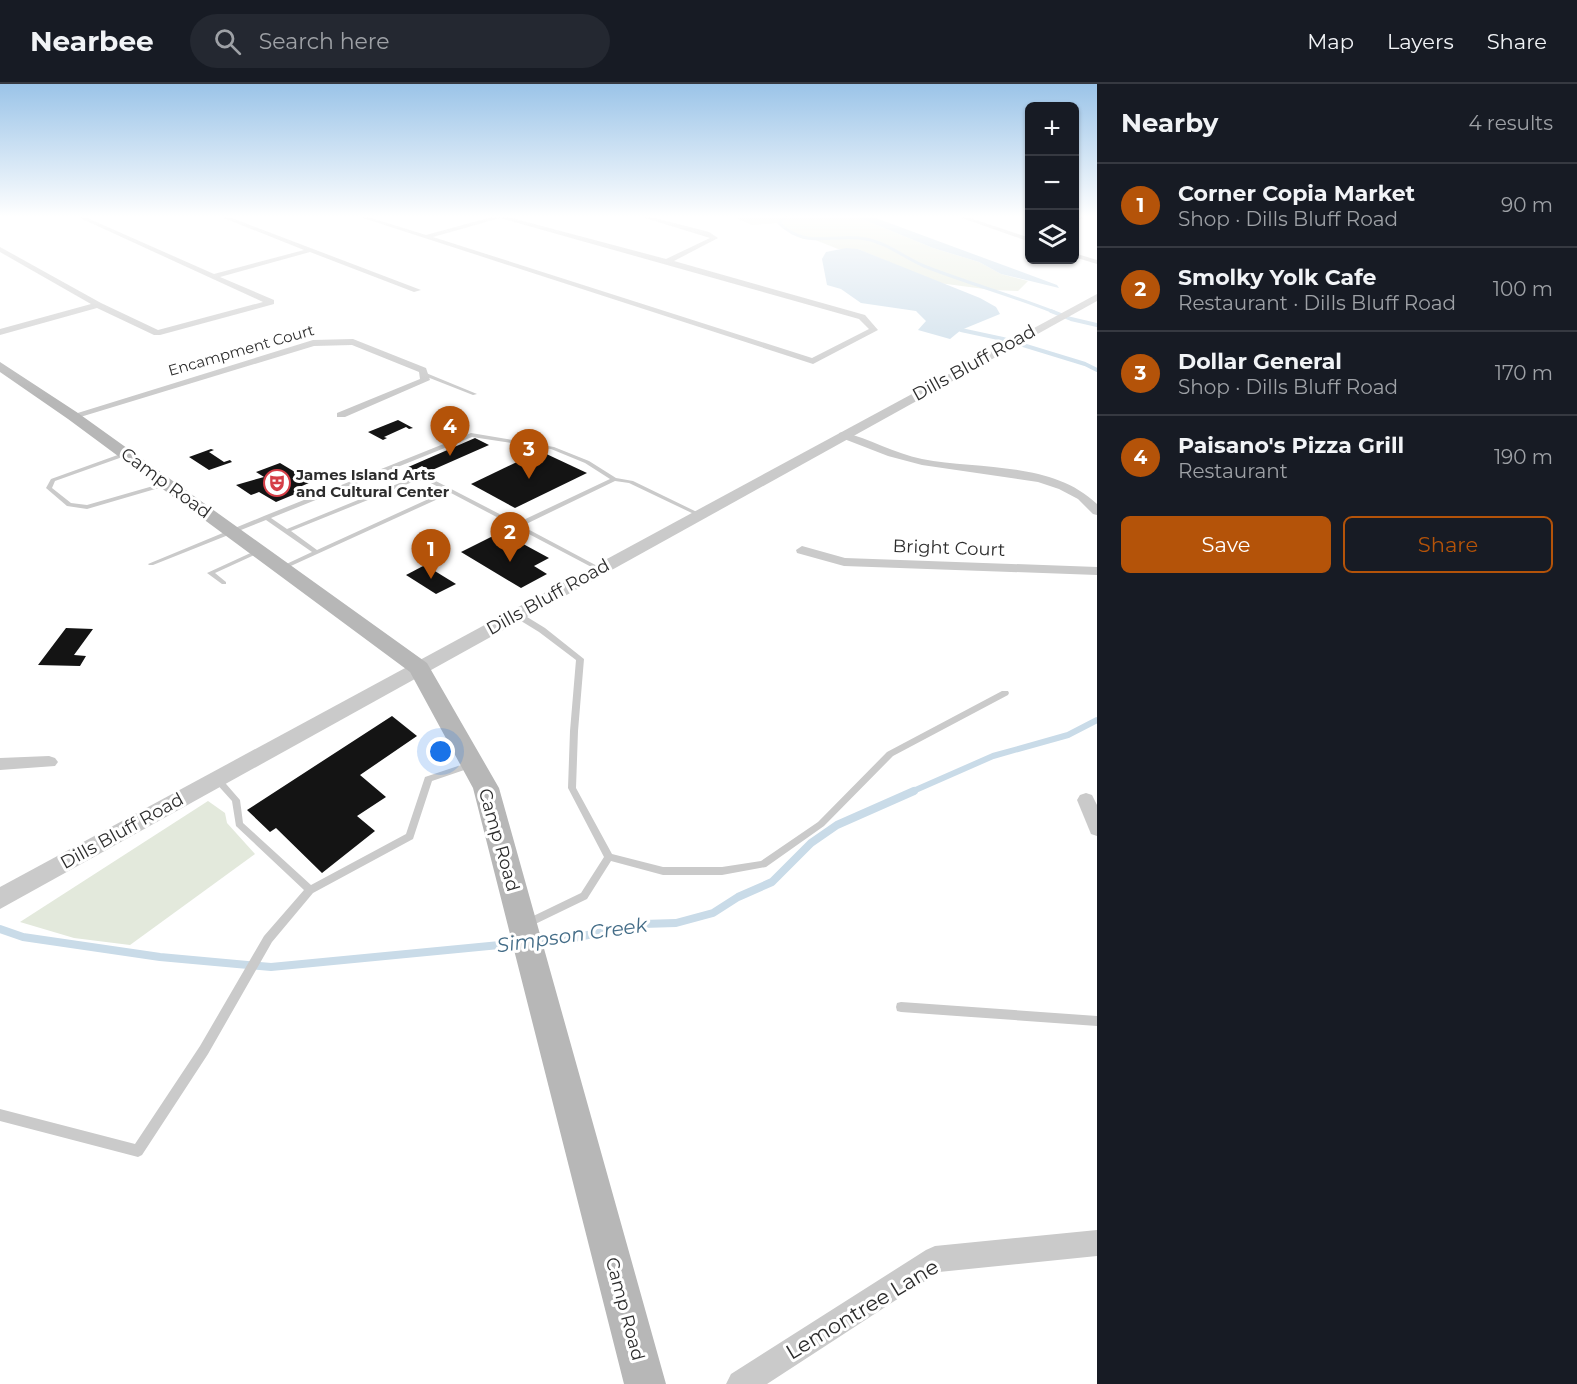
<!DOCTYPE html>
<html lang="en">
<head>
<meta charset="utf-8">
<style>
  :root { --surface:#171b24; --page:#242831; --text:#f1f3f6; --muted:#9ea1a6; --line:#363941; --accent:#b45309 }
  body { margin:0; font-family:Montserrat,sans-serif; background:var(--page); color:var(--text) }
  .controls { position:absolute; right:18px; top:18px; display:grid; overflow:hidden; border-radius:9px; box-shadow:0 2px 4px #0004 }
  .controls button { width:54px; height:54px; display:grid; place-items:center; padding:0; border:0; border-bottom:2px solid var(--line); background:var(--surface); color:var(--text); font:30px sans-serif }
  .you { position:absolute; left:441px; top:668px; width:21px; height:21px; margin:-15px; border:4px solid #fff; border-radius:50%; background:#1a73e8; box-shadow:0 0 0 9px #1a73e833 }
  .badge { display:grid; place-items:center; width:39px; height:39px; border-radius:50%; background:var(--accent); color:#fff; font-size:20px; font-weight:700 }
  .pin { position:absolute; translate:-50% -50px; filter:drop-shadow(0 2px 3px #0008) }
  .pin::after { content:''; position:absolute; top:32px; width:21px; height:18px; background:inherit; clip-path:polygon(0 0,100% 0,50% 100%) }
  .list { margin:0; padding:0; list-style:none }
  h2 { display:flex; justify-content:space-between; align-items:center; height:78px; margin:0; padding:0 24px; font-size:26px }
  h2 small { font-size:20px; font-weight:400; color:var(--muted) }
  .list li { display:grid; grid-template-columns:39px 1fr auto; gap:18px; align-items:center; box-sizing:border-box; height:84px; padding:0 24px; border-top:2px solid var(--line) }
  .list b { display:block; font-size:22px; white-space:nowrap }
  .list p { margin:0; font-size:20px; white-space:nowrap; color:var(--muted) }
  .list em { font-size:20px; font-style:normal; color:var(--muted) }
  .actions { display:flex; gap:12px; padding:18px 24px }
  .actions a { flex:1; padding:14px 0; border:2px solid var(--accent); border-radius:9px; text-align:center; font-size:21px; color:var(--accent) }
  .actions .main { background:var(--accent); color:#fff }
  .icon { flex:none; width:33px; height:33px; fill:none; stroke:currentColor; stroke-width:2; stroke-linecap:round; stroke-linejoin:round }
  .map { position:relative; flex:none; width:1097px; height:1300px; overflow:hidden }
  header { display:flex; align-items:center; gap:36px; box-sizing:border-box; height:84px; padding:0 30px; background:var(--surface); border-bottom:2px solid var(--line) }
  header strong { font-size:28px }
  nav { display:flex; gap:33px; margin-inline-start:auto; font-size:21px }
  .search { width:420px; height:54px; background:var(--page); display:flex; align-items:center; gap:15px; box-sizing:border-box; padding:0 21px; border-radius:33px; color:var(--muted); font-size:22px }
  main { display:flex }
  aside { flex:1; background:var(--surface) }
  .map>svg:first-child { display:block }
  .green { fill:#e3e9dc }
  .water { fill:#c9dbe8 }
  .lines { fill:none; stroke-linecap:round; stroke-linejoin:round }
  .stream-far3 { stroke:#c9dbe8; stroke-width:3 }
  .stream-far2 { stroke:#c9dbe8; stroke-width:4 }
  .stream-far1 { stroke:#c9dbe8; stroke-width:6 }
  .stream { stroke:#c9dbe8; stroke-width:8 }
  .building { fill:#141414 }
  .service { fill:#cacaca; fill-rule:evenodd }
  .minor { fill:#cacaca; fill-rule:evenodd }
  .tertiary { fill:#cacaca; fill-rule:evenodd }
  .secondary { fill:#b7b7b7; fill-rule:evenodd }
  .labels { text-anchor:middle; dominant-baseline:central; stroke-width:6; stroke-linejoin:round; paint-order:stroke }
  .far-street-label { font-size:15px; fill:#2d2d2d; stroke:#fff }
  .far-poi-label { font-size:15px; font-weight:bold; fill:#2d2d2d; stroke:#fff; text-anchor:start }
  .street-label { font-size:18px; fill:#2d2d2d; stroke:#fff }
  .water-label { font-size:20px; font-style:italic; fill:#436c87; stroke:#fff }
  .near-street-label { font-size:21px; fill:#2d2d2d; stroke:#fff }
</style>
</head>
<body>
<header>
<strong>Nearbee</strong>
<div class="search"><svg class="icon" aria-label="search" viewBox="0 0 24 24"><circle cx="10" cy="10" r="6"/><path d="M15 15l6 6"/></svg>Search here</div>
<nav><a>Map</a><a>Layers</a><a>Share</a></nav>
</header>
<main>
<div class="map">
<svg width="1097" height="1300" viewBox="0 0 1097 1300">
  <rect width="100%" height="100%" fill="#fff"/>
  <g class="green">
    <polygon points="733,133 857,133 933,164 979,178 1001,190 1028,197 1018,207 992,206 939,199 858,165 838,165 813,155 803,155 782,144 778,139 752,141"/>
    <polygon points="208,717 225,729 227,739 255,770 130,861 74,854 20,838"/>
  </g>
  <g class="water">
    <polygon points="857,133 873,133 1057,201 1059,204 1001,190 979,178 933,164"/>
    <polygon points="846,164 858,165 980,214 996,223 1000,230 961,246 950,255 918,246 926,237 916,227 861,219 841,205 827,201 822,175 826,168"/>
  </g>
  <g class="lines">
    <path class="stream-far3" d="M786,133L779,139C806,166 833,149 866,155C887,159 905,174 924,182C967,199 1011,211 1054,228"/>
    <g class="stream-far2">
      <polyline points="1051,227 1071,235 1097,241"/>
      <polyline points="961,246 1003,255 1085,280 1097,286"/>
    </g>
    <polyline class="stream-far1" points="911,708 993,672 1068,651 1097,636"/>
    <g class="stream">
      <polyline points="0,845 23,853 160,873 271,883 521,859"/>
      <polyline points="535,858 573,854 643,840 676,839 713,829 738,813 772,798 811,759 837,741 914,707"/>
    </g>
  </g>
  <g class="building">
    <polygon points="398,336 413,344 409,345 406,343 384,353 387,354 383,356 368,348"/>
    <polygon points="475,354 489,361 430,387 422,382 413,387 406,384"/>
    <polygon points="211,365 214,366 209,368 224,378 230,376 232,378 209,386 189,373"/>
    <polygon points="540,367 587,389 515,424 471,400"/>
    <polygon points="280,379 295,388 302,386 318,395 295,405 300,408 276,418 259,408 251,411 236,401 264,393 256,388"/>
    <polygon points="501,448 549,474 534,482 547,490 521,504 461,468"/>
    <polygon points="425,481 456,500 436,510 406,491"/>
    <polygon points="66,544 93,545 74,571 86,572 80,582 38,581"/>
    <polygon points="392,632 417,652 360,691 386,713 357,732 375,747 322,789 276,744 270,748 247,726"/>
  </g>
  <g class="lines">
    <g class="service">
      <polygon points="422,289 426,289 477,310 473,311 422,291"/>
      <path d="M471,349L554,363L589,377L616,394L633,397L701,430L698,432L696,431L629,399L615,397L522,442L601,484V486L599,487L451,409L282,486L279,484L280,483L312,468L266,436L153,481H149L148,480L264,432ZM472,353L551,365L585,379L610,395L517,439L428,393L412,394L287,445L271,434ZM415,397H427L446,407L317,466L291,447Z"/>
      <polygon points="126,368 128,369 128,371 55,397 52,404 71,419 87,421 167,398 169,399 169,401 87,425 67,422 46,404 51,395"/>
      <polygon points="259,465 262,467 261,468 215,489 226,498 226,500 222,500 207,489"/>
      <polygon points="513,528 519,528 545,544 584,575 578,647 576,704 612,770 663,783 722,783 761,777 818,738 887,668 1002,607 1008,607 1009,609 1008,611 893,672 824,742 766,783 722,791 663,791 611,777 587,815 527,844 523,843 522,840 523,837 581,809 604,773 568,704 570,647 576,576 539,548 513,532 512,530"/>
      <polygon points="470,678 473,679 474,681 473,683 432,697 413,755 313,809 272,858 208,970 142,1071 138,1073 0,1037 0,1025 135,1060 200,962 264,852 304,806 236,742 232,717 214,697 213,695 214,693 220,693 240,716 243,739 311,801 406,750 425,693"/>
      <polygon points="901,918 1097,932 1097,942 901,928 897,927 896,923 897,919"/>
    </g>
    <g class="minor">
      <polygon points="78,133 85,133 214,190 304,166 221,133 229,133 421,206 414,208 310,168 220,193 274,216 274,220 160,251 154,251 97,224 0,251 0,245 91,220 0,168 0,163 101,219 158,246 263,218"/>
      <path d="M360,133H368L426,151L492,133H508L666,175L710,154L642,133H651L709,148L718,154L674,177L865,231L878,246L813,280ZM500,134L859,235L869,245L812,274L433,153Z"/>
      <polygon points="959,133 967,133 1030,154 1030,158"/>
      <polygon points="1074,133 1086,133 1074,137"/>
      <polygon points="1074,169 1097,176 1097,180 1074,173"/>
      <polygon points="313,256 353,255 426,284 430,296 345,333 337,333 337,329 420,295 419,288 352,261 314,262 77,334 68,332"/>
      <path d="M843,348C870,355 894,369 922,375C979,386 1052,377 1097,420V431L1093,430L1078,415L1059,405L1038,398L922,381L888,372L839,353V349Z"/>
      <polygon points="802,462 845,474 1097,483 1097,491 844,482 797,469 796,466"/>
      <polygon points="49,672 55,674 58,678 55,682 0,686 0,674"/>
      <polygon points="1086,709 1092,711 1097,721 1097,752 1091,750 1077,716 1080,711"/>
      <polygon points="1097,1146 1097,1172 939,1188 767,1300 726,1300 731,1290 926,1166 935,1162"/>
    </g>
    <polygon class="tertiary" points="1097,210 1097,217 0,825 0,803"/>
    <polygon class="secondary" points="0,278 78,329 427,579 499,704 666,1300 624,1300 473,704 410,588 68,335 0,288"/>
  </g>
  <linearGradient id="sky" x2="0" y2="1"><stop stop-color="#9bc4e8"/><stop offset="0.42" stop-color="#fff"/><stop offset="1" stop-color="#fff" stop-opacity="0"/></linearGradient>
  <rect width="1097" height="315" fill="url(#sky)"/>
  <defs>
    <symbol id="theatre-ring" viewBox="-11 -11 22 22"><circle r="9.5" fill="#fff" stroke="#d53e47" stroke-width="1.5"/><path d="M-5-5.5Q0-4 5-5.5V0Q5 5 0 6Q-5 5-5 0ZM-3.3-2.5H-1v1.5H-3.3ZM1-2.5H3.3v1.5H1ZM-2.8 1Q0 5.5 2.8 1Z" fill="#d53e47"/></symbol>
  </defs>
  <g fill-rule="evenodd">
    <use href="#theatre-ring" x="262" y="384" width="30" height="30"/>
  </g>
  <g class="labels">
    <g class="far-street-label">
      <text transform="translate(241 266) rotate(-16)">Encampment Court</text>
    </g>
    <g class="far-poi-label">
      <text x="296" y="390">James Island Arts<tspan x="296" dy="17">and Cultural Center</tspan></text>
    </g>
    <g class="street-label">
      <text transform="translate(974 279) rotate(-29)">Dills Bluff Road</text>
      <text transform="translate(166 399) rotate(36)">Camp Road</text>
      <text transform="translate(949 464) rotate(2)">Bright Court</text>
      <text transform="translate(548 513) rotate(-29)">Dills Bluff Road</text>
      <text transform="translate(122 747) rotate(-29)">Dills Bluff Road</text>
      <text transform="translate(499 756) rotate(74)">Camp Road</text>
      <text transform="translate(625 1225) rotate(75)">Camp Road</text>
    </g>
    <g class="water-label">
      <text transform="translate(572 851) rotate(-8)">Simpson Creek</text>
    </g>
    <g class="near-street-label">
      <text transform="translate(862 1225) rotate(-31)">Lemontree Lane</text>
    </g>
  </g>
</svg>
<div class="controls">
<button>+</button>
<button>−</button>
<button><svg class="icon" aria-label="layers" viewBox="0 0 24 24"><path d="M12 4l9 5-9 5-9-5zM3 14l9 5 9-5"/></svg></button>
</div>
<div class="you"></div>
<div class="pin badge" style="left:431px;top:495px">1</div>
<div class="pin badge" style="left:510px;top:478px">2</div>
<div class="pin badge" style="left:529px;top:395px">3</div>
<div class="pin badge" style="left:450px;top:372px">4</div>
</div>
<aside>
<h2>Nearby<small>4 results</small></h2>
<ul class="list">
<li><span class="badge">1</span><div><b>Corner Copia Market</b><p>Shop · Dills Bluff Road</p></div><em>90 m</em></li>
<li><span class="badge">2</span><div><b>Smolky Yolk Cafe</b><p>Restaurant · Dills Bluff Road</p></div><em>100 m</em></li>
<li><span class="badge">3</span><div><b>Dollar General</b><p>Shop · Dills Bluff Road</p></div><em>170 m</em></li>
<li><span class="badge">4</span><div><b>Paisano's Pizza Grill</b><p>Restaurant</p></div><em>190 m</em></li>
</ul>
<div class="actions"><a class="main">Save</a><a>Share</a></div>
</aside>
</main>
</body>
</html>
